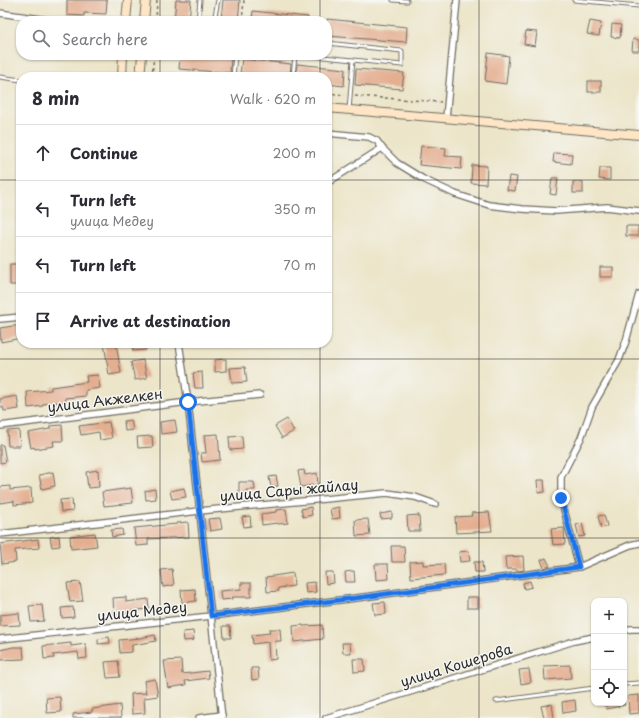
<!DOCTYPE html>
<html lang="en">
<head>
<meta charset="utf-8">
<style>
  :root { --surface:#fff; --page:#f7f7f7; --text:#2b2b33; --muted:#7c7c81; --line:#e1e1e2 }
  body { margin:0; font-family:"Playpen Sans",sans-serif; background:var(--page); color:var(--text) }
  .controls { position:absolute; right:12px; bottom:12px; display:grid; overflow:hidden; border-radius:8px; box-shadow:0 1px 3px #0004 }
  .controls button { width:36px; height:36px; display:grid; place-items:center; padding:0; border:0; border-bottom:1px solid var(--line); background:var(--surface); color:var(--text); font:20px sans-serif }
  .stop { position:absolute; width:12px; height:12px; margin:-9px; border:3px solid #1a73e8; border-radius:50%; background:#fff }
  .stop.end { background:#1a73e8; border-color:#fff; box-shadow:0 1px 4px #0008 }
  .list { margin:0; padding:0; list-style:none }
  h2 { display:flex; justify-content:space-between; align-items:center; height:52px; margin:0; padding:0 16px; font-size:17px }
  h2 small { font-size:13px; font-weight:400; color:var(--muted) }
  .list li { display:grid; grid-template-columns:26px 1fr auto; gap:12px; align-items:center; box-sizing:border-box; height:56px; padding:0 16px; border-top:1px solid var(--line) }
  .list b { display:block; font-size:15px; white-space:nowrap }
  .list p { margin:0; font-size:13px; white-space:nowrap; color:var(--muted) }
  .list em { font-size:13px; font-style:normal; color:var(--muted) }
  .icon { flex:none; width:22px; height:22px; fill:none; stroke:currentColor; stroke-width:2; stroke-linecap:round; stroke-linejoin:round }
  .map { position:relative; flex:none; width:639px; height:718px; overflow:hidden }
  .search { position:absolute; background:var(--surface); box-shadow:0 1px 3px #0004; left:16px; top:16px; width:316px; height:44px; display:flex; align-items:center; gap:10px; box-sizing:border-box; padding:0 14px; border-radius:16px; color:var(--muted); font-size:15px }
  .panel { position:absolute; background:var(--surface); box-shadow:0 1px 3px #0004; left:16px; top:72px; width:316px; height:276px; border-radius:16px }
  .map>svg:first-child { display:block }
  .building { fill:#e4ae90 }
  .lines { fill:none; stroke-linecap:round; stroke-linejoin:round }
  .lane-casing { stroke:#6f6c62; stroke-width:5 }
  .street-casing { stroke:#6f6c62; stroke-width:8 }
  .secondary-casing { stroke:#6f6c62; stroke-width:10 }
  .path { stroke:#6f6c62; stroke-width:1.5; stroke-dasharray:3 3; stroke-linecap:butt }
  .lane { stroke:#fff; stroke-width:3 }
  .street { stroke:#fff; stroke-width:5.5 }
  .secondary { stroke:#fde5c5; stroke-width:8 }
  .route { stroke:#1a73e8; stroke-width:5 }
  .grid { fill:none; stroke:#2b2b2b; stroke-width:1; stroke-opacity:0.55 }
  .labels { text-anchor:middle; dominant-baseline:central; stroke-width:3; stroke-linejoin:round; paint-order:stroke }
  .street-label { font-size:14px; fill:#2b2b2b; stroke:#f6f6f2 }
</style>
</head>
<body>
<div class="map">
<svg width="639" height="718" viewBox="0 0 639 718">
  <rect width="100%" height="100%" fill="#f6f6f2"/>
  <filter id="ink" filterUnits="userSpaceOnUse"><feTurbulence type="fractalNoise" baseFrequency=".025" numOctaves="2"/><feDisplacementMap in="SourceGraphic" scale="8" xChannelSelector="R" yChannelSelector="G"/><feConvolveMatrix kernelMatrix="1 2 1 2 8 2 1 2 1" color-interpolation-filters="sRGB"/></filter>
  <filter id="wash" filterUnits="userSpaceOnUse"><feTurbulence type="fractalNoise" baseFrequency=".012" numOctaves="4" result="noise"/><feDisplacementMap in="SourceGraphic" scale="16" xChannelSelector="R" yChannelSelector="G"/><feGaussianBlur stdDeviation="0.9" result="paint"/><feColorMatrix in="noise" values="0 0 0 0 0 0 0 0 0 0 0 0 0 0 0 0 0 1.4 0 .05"/><feComposite in="paint" operator="in"/></filter>
  <g filter="url(#wash)">
    <rect width="100%" height="100%" fill="#ece5c9"/>
    <g id="blocks">
      <g class="building">
        <polygon points="67,0 107,0 106,14 84,13 84,16 67,15"/>
        <polygon points="176,0 191,0 189,21 174,21"/>
        <polygon points="223,0 240,0 238,21 221,21"/>
        <polygon points="253,11 308,17 308,21 252,21"/>
        <polygon points="327,19 407,27 406,42 327,36"/>
        <polygon points="590,21 601,23 599,36 587,34"/>
        <polygon points="612,24 621,25 620,38 611,37"/>
        <polygon points="526,31 537,32 535,46 524,44"/>
        <polygon points="633,39 639,40 639,51 632,51"/>
        <polygon points="488,53 509,56 506,84 485,81"/>
        <polygon points="180,55 231,57 230,73 179,69"/>
        <polygon points="242,59 291,64 290,77 266,77 240,74"/>
        <polygon points="297,64 345,69 344,86 327,84 327,77 296,77"/>
        <polygon points="356,69 404,73 402,89 355,85"/>
        <rect x="588" y="81" width="13" height="11"/>
        <polygon points="421,146 446,148 445,156 462,157 461,169 419,165"/>
        <polygon points="554,153 572,154 571,164 553,162"/>
        <polygon points="472,165 487,166 486,184 471,183"/>
        <polygon points="600,168 610,168 610,180 599,179"/>
        <polygon points="509,176 517,177 515,191 507,190"/>
        <polygon points="552,178 558,178 556,195 550,194"/>
        <rect x="573" y="182" width="10" height="11"/>
        <rect x="626" y="226" width="12" height="10"/>
        <polygon points="10,264 19,264 20,285 10,285"/>
        <rect x="600" y="267" width="13" height="10"/>
        <polygon points="13,326 21,326 21,338 1,342 0,328"/>
        <polygon points="104,343 116,343 121,373 109,375"/>
        <polygon points="132,343 145,343 146,350 133,351"/>
        <polygon points="226,359 226,371 215,372 215,360"/>
        <polygon points="143,360 147,378 135,380 131,362"/>
        <polygon points="245,367 247,382 232,383 230,368"/>
        <polygon points="202,372 203,388 195,388 193,373"/>
        <polygon points="98,375 100,388 86,390 86,396 65,398 66,401 43,404 43,406 28,408 27,392 51,390 51,387 87,382 86,376"/>
        <polygon points="17,396 19,409 4,411 3,407 0,407 0,399"/>
        <polygon points="287,419 294,431 282,438 275,426"/>
        <polygon points="131,420 133,430 125,431 124,421"/>
        <polygon points="175,420 177,432 161,434 160,422"/>
        <polygon points="109,422 112,438 100,440 99,432 81,435 79,426"/>
        <polygon points="62,425 63,441 53,441 54,446 35,449 34,447 31,448 28,433 50,429 50,426"/>
        <polygon points="19,430 20,446 8,446 7,431"/>
        <polygon points="218,434 220,460 202,462 201,453 206,453 204,435"/>
        <polygon points="152,436 153,447 138,448 137,437"/>
        <polygon points="242,436 243,449 230,450 229,437"/>
        <polygon points="0,445 3,445 6,462 0,463"/>
        <polygon points="98,470 99,487 88,488 86,472"/>
        <polygon points="304,470 305,475 317,473 318,484 301,487 298,471"/>
        <polygon points="53,472 55,486 42,489 39,475"/>
        <polygon points="276,476 278,486 271,487 269,477"/>
        <polygon points="537,480 544,480 545,492 538,493"/>
        <polygon points="239,482 254,482 255,490 246,490 246,493 239,493"/>
        <polygon points="10,486 10,490 31,488 32,503 14,505 14,501 0,503 0,487"/>
        <polygon points="131,488 133,503 104,506 102,492"/>
        <polygon points="184,488 186,497 172,499 170,491"/>
        <polygon points="155,489 156,499 146,500 145,491"/>
        <polygon points="72,499 73,511 61,512 60,500"/>
        <polygon points="311,507 312,515 303,517 301,509"/>
        <polygon points="339,507 340,518 332,519 330,509"/>
        <polygon points="286,509 288,523 278,524 277,523 262,525 261,514 276,512 276,510"/>
        <polygon points="392,512 392,518 381,519 380,514"/>
        <polygon points="489,512 492,531 456,533 455,517 472,516 471,513"/>
        <polygon points="419,515 420,531 408,531 407,516"/>
        <polygon points="604,515 607,526 601,528 598,516"/>
        <polygon points="250,516 251,526 244,527 242,517"/>
        <polygon points="220,518 222,529 210,531 208,519"/>
        <polygon points="368,519 370,535 356,536 355,520"/>
        <polygon points="188,522 189,537 148,539 148,545 136,546 134,528 177,524 177,523"/>
        <polygon points="582,523 585,536 579,537 576,525"/>
        <polygon points="564,528 565,544 553,545 551,529"/>
        <polygon points="122,529 123,535 112,537 111,530"/>
        <polygon points="95,533 97,546 71,549 70,536"/>
        <polygon points="59,536 60,546 52,547 50,537"/>
        <polygon points="38,539 39,548 15,550 16,562 2,564 0,544"/>
        <polygon points="391,546 404,546 405,562 392,562"/>
        <polygon points="468,551 470,561 460,562 459,552"/>
        <polygon points="523,556 524,570 517,571 517,569 506,569 505,557"/>
        <polygon points="546,558 550,566 544,568 541,560"/>
        <polygon points="423,561 423,565 444,564 445,575 411,578 410,562"/>
        <polygon points="474,562 482,562 483,572 475,572"/>
        <polygon points="375,564 388,564 389,579 376,580"/>
        <polygon points="172,569 174,585 163,587 161,570"/>
        <polygon points="354,571 355,582 346,582 345,572"/>
        <polygon points="325,572 333,572 334,583 326,584"/>
        <polygon points="293,573 294,586 278,588 279,591 267,592 266,577"/>
        <polygon points="530,581 532,587 524,589 523,583"/>
        <polygon points="80,582 83,601 70,602 67,583"/>
        <polygon points="315,582 316,592 306,593 305,583"/>
        <polygon points="241,583 251,583 251,597 232,597 232,599 221,600 220,591 241,589"/>
        <polygon points="195,589 196,601 182,603 181,590"/>
        <polygon points="126,597 126,602 148,599 149,609 127,611 127,614 114,615 113,598"/>
        <rect x="467" y="597" width="11" height="11"/>
        <polygon points="385,602 386,614 375,615 373,603"/>
        <polygon points="42,605 44,621 31,622 29,606"/>
        <polygon points="73,607 74,617 62,618 61,608"/>
        <polygon points="19,613 20,625 0,626 0,615"/>
        <polygon points="303,625 303,626 322,625 323,639 294,642 293,626"/>
        <polygon points="223,626 230,626 231,638 224,638"/>
        <polygon points="269,629 280,629 281,641 275,641 276,659 269,660 268,642 253,644 252,635 270,633"/>
        <polygon points="193,631 194,640 184,641 183,632"/>
        <polygon points="155,635 156,641 132,645 132,652 120,653 119,640 140,638"/>
        <polygon points="109,637 110,643 98,644 98,639"/>
        <polygon points="71,643 71,646 86,644 87,658 79,659 78,652 53,655 54,658 44,659 43,646"/>
        <polygon points="342,643 350,643 351,653 343,653"/>
        <polygon points="13,647 23,647 24,659 0,660 0,650"/>
        <polygon points="353,659 364,659 365,671 354,672"/>
        <polygon points="181,660 182,674 208,671 209,678 185,681 186,685 168,688 164,661"/>
        <polygon points="118,661 120,677 107,678 105,662"/>
        <polygon points="570,665 571,678 545,680 544,666"/>
        <polygon points="251,668 258,668 259,679 252,680"/>
        <polygon points="529,669 531,682 521,684 519,670"/>
        <polygon points="155,679 158,696 144,698 145,713 132,714 131,694 146,693 144,681"/>
        <polygon points="639,695 639,713 629,714 628,696"/>
        <polygon points="60,697 61,712 47,713 46,698"/>
        <polygon points="575,700 576,711 563,713 562,702"/>
        <polygon points="605,703 624,703 625,705 607,709"/>
        <polygon points="552,704 554,718 544,718 541,706"/>
        <polygon points="120,705 121,718 73,718 73,714 92,712 92,709"/>
      </g>
    </g>
  </g>
  <g filter="url(#ink)">
    <use href="#blocks" fill-opacity="0" stroke="#6f6c62" stroke-width="1"/>
    <g class="lines">
      <defs>
        <g id="lane">
          <polyline points="393,0 407,1"/>
          <polyline points="574,0 639,6"/>
          <polyline points="200,21 198,21 200,0"/>
          <polyline points="214,21 218,0"/>
          <polyline points="304,55 402,65 402,51 327,43"/>
          <polyline points="0,77 21,80"/>
          <polyline points="233,77 235,55"/>
          <polyline points="293,77 295,55"/>
          <polyline points="349,110 353,60"/>
          <polyline points="624,684 639,683"/>
          <polyline points="496,701 594,688"/>
        </g>
        <g id="street">
          <polyline points="0,13 54,21"/>
          <polyline points="446,118 457,0"/>
          <polyline points="327,133 369,137 377,141 382,148 397,163 423,179 455,194 489,205 522,209 556,211 607,207 639,211"/>
          <polyline points="327,183 382,148"/>
          <polyline points="0,319 21,317"/>
          <polyline points="179,343 188,402 222,718"/>
          <polyline points="0,426 188,402 260,395"/>
          <polyline points="0,534 199,511 387,493 415,497 435,504"/>
          <polyline points="579,567 561,498 561,477 581,438 592,407 619,360 626,341 639,294"/>
          <polyline points="624,630 631,629 639,629"/>
          <polyline points="0,639 211,616 364,597 579,567 630,545 639,543"/>
          <polyline points="199,718 222,715"/>
          <polyline points="326,718 574,641 594,637"/>
        </g>
        <g id="secondary">
          <polyline points="126,21 128,0"/>
          <polyline points="144,21 146,0"/>
          <polyline points="122,77 123,55"/>
          <polyline points="140,77 142,55"/>
          <polyline points="327,108 639,135"/>
        </g>
      </defs>
      <use href="#lane" class="lane-casing"/>
      <use href="#street" class="street-casing"/>
      <use href="#secondary" class="secondary-casing"/>
      <g class="path">
        <polyline points="156,21 157,0"/>
        <polyline points="242,21 244,0"/>
        <polyline points="148,76 162,77"/>
        <polyline points="152,76 154,55"/>
        <polyline points="327,93 345,95"/>
        <polyline points="355,96 441,102"/>
      </g>
      <use href="#lane" class="lane"/>
      <use href="#street" class="street"/>
      <use href="#secondary" class="secondary"/>
    </g>
  </g>
  <g class="lines" filter="url(#ink)">
    <polyline class="route" points="188,402 211,616 364,597 579,567 561,498"/>
  </g>
  <path class="grid" d="M160,0V21M320,0V21M479,0V718M160,55V77M320,55V77M0,180H21M327,180H639M160,343V718M320,343V718M0,359H639M0,538H639"/>
  <g class="labels">
    <g class="street-label">
      <text transform="translate(105 400) rotate(-7)">улица Акжелкен</text>
      <text transform="translate(289 490) rotate(-5)">улица Сары жайлау</text>
      <text transform="translate(142 611) rotate(-6)">улица Медеу</text>
      <text transform="translate(456 665) rotate(-17)">улица Кошерова</text>
    </g>
  </g>
</svg>
<div class="controls">
<button>+</button>
<button>−</button>
<button><svg class="icon" aria-label="locate" viewBox="0 0 24 24"><circle cx="12" cy="12" r="6"/><path d="M12 2v4M12 18v4M2 12h4M18 12h4"/></svg></button>
</div>
<div class="stop" style="left:188px;top:402px"></div>
<div class="stop end" style="left:561px;top:498px"></div>
<div class="search"><svg class="icon" aria-label="search" viewBox="0 0 24 24"><circle cx="10" cy="10" r="6"/><path d="M15 15l6 6"/></svg>Search here</div>
<section class="panel">
<h2>8 min<small>Walk · 620 m</small></h2>
<ul class="list">
<li><svg class="icon" aria-label="ahead" viewBox="0 0 24 24"><path d="M12 20V5M6 11l6-6 6 6"/></svg><div><b>Continue</b></div><em>200 m</em></li>
<li><svg class="icon" aria-label="left" viewBox="0 0 24 24"><path d="M17 20v-9H6M10 6l-5 5 5 5"/></svg><div><b>Turn left</b><p>улица Медеу</p></div><em>350 m</em></li>
<li><svg class="icon" aria-label="left" viewBox="0 0 24 24"><path d="M17 20v-9H6M10 6l-5 5 5 5"/></svg><div><b>Turn left</b></div><em>70 m</em></li>
<li><svg class="icon" aria-label="arrive" viewBox="0 0 24 24"><path d="M6 21V4h12l-3 4 3 4H6"/></svg><div><b>Arrive at destination</b></div></li>
</ul>
</section>
</div>
</body>
</html>
